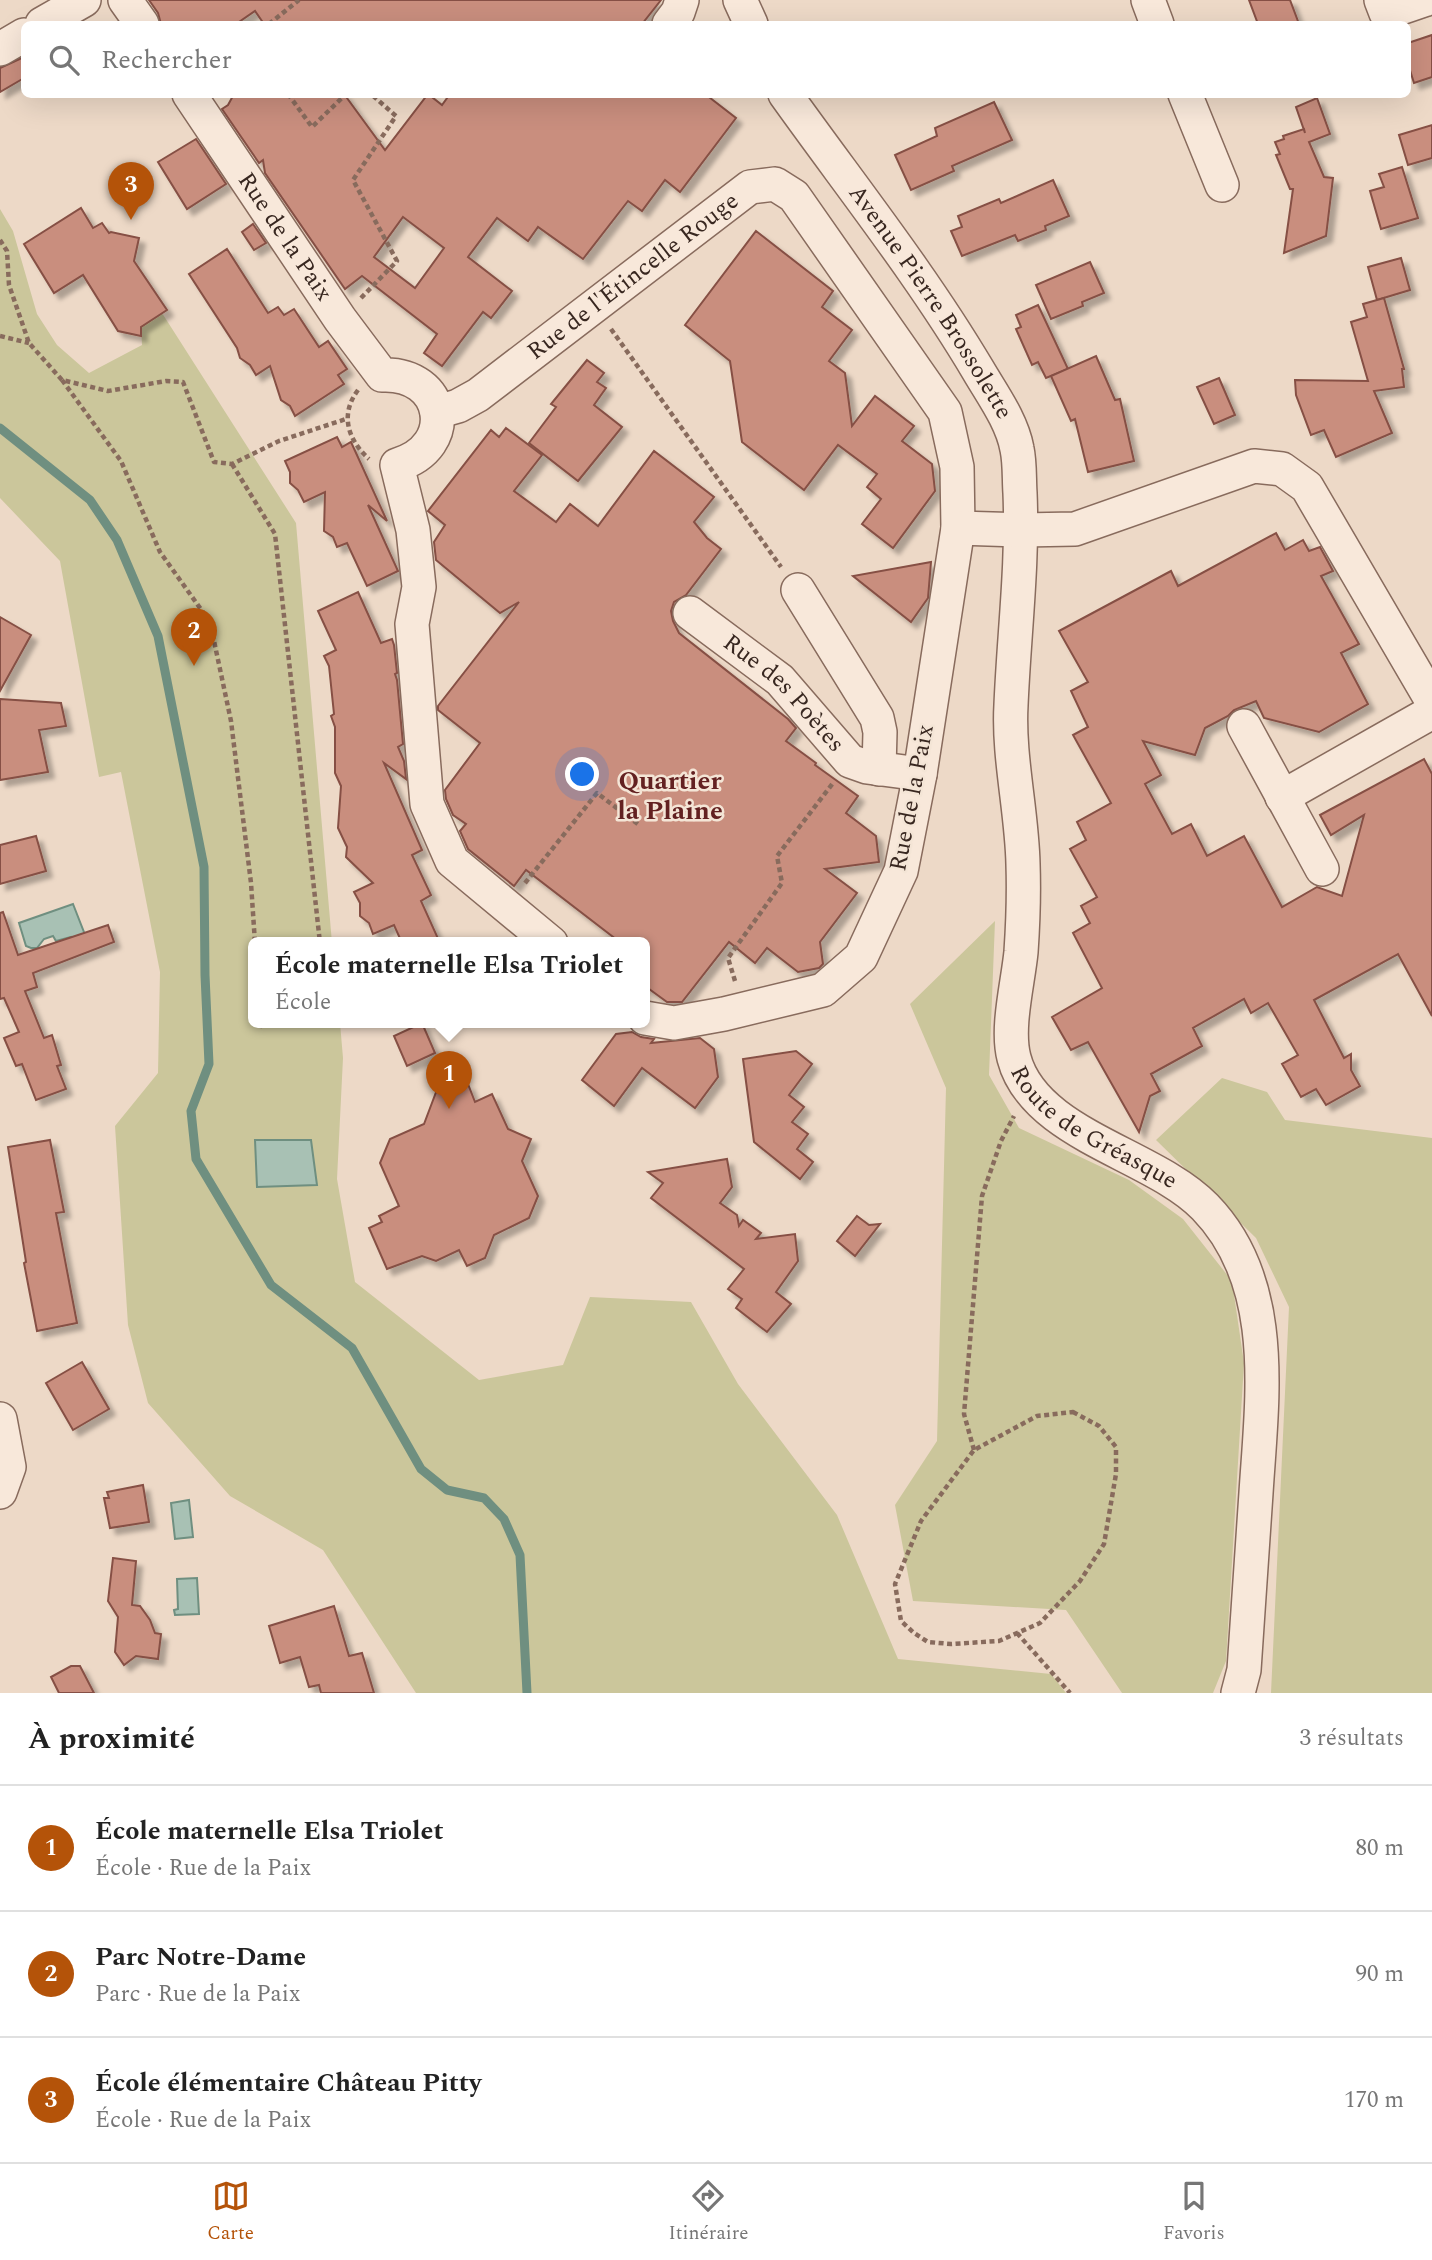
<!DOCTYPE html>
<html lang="fr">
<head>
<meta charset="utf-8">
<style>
  :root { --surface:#fff; --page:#f2f2f2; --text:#222; --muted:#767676; --line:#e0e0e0; --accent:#b45309 }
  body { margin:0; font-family:Spectral,serif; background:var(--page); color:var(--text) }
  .you { position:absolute; left:583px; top:775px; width:24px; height:24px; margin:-18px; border:5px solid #fff; border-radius:50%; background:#1a73e8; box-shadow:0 0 0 10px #1a73e833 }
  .badge { display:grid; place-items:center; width:46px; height:46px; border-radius:50%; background:var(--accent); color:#fff; font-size:23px; font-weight:700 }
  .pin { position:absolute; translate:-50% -58px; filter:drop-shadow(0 2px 4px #0008) }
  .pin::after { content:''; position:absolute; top:37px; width:24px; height:21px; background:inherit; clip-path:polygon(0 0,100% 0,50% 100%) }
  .popup { position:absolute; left:248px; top:937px; width:402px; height:91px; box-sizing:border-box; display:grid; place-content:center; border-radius:10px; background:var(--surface); filter:drop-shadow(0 2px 5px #0005); font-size:23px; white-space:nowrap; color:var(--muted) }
  .popup b { font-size:26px; color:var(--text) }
  .popup::after { content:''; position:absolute; left:50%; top:100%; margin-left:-14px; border:14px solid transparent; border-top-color:var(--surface) }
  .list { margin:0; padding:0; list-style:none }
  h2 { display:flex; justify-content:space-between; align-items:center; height:91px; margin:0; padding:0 28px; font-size:30px }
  h2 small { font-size:23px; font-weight:400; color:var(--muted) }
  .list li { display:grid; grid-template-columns:46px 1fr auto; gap:21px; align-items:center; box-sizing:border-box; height:126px; padding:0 28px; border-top:2px solid var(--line) }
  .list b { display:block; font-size:26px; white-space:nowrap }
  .list p { margin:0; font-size:23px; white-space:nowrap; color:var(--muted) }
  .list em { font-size:23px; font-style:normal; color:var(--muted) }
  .icon { flex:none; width:38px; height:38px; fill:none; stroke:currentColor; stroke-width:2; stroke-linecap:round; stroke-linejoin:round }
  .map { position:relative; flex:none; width:1432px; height:1693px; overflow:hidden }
  .search { position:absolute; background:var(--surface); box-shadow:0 7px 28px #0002; left:21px; right:21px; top:21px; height:77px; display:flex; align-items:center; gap:18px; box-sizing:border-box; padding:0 24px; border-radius:10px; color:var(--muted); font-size:26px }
  .sheet { height:469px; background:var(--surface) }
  nav { display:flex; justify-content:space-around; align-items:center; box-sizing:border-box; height:98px; border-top:2px solid var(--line); background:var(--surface); font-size:19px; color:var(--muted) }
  nav a { display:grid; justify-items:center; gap:4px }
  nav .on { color:var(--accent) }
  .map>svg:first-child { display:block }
  .green { fill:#cbc69b }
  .water { fill:#a8c1b4; stroke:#6f8f80; stroke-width:2 }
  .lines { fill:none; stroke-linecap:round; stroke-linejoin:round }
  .stream { stroke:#6f8f80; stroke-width:9 }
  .building { fill:#c98e7e; stroke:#865044; stroke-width:2; fill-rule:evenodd; filter:url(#shadow) }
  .minor-casing { stroke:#886b5d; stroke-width:36 }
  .path { stroke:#886b5d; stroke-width:4.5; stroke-dasharray:5 3.5; stroke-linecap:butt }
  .minor { stroke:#f8e8da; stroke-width:33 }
  .labels { text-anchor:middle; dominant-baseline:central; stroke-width:5; stroke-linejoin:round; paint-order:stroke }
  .street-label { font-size:24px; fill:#382720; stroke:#f4e5d6 }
  .neighbourhood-label { font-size:26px; font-weight:bold; fill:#632121; stroke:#f4e5d6 }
</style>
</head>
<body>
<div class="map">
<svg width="1432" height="1693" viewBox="0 0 1432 1693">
  <defs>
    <filter id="shadow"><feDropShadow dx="6" dy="6" stdDeviation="2" flood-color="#0004"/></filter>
  </defs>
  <rect width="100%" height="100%" fill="#edd9c7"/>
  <g class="green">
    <polygon points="0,209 13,231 37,314 57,345 89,373 142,345 141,326 162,313 296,523 332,943 253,943 253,1023 340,1023 343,1058 337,1179 355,1282 479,1380 563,1365 590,1297 691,1302 738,1384 837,1515 898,1659 1051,1674 1066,1693 416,1693 323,1550 230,1496 148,1403 128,1325 115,1126 158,1073 160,972 121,772 99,777 60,561 0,498"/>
    <polygon points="995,921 989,1075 1019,1128 1129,1180 1183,1219 1232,1281 1244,1363 1226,1661 1213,1693 1122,1693 1066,1610 913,1601 895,1505 937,1441 946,1088 910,1004"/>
    <polygon points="1222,1078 1267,1092 1285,1120 1432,1138 1432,1693 1271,1693 1289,1307 1256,1238 1156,1140"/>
  </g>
  <g class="water">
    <polygon points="73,904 89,945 76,950 71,937 56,941 53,936 44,939 37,948 31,948 26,946 19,923"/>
    <polygon points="255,1140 311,1140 317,1185 257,1187"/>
    <polygon points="189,1500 193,1537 175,1539 171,1503"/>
    <polygon points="197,1578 199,1614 175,1615 174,1610 178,1609 177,1579"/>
  </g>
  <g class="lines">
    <polyline class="stream" points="0,428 90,500 117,540 158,636 204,867 205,975 209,1064 191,1111 196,1159 271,1285 352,1348 421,1469 447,1490 484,1498 504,1519 520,1555 527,1693"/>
  </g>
  <g class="building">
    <polygon points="149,0 661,0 642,24 264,24 255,11 236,24 161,24 158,13"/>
    <polygon points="1249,0 1290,0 1299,24 1258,24"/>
    <polygon points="1432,35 1432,77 1414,83 1408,64 1408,43"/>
    <polygon points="24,57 24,78 0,92 0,68"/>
    <path d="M234,94H344L385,150L428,94L442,105L450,94H705L736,118L680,192L665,180L642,211L628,201L583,259L538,227L528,241L497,218L468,257L512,291L491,318L483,312L442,366L424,353L437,334L362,276L345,289L265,173L263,160L259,163L222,109L228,105ZM403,217L444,248L415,288L374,257Z"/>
    <polygon points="1317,98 1330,134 1309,142 1324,177 1333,178 1326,236 1284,253 1293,189 1290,189 1276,155 1280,154 1275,142 1284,139 1283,136 1304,129 1305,133 1296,107"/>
    <polygon points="994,102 1012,140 952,166 954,171 911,190 895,155 937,136 935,128"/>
    <polygon points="1432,125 1432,158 1408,165 1399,135"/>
    <polygon points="196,139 226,184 187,209 158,162"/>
    <polygon points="1402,167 1418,218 1381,229 1370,191 1384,187 1379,174"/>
    <polygon points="1053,180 1069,216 1045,226 1046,230 1018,241 1015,235 962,256 951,231 962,227 958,216 999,199 1001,203"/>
    <polygon points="81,208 93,228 102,223 109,233 111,232 139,238 134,261 167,310 141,327 141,336 118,331 83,275 54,293 24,244"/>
    <polygon points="253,224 266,243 254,250 242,232"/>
    <polygon points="756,231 833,291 822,307 852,330 829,361 845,373 852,426 875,396 914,426 902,441 932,464 935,491 893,548 862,524 881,499 867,487 877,474 838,445 804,490 742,442 730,361 685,325"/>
    <polygon points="227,249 268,313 278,307 284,315 294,309 319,347 328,341 347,369 338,375 344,384 295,416 290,406 281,400 270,366 256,375 250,365 240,358 237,348 189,274"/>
    <polygon points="1401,258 1410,290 1377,300 1368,267"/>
    <polygon points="1090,262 1104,293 1082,302 1083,306 1051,319 1036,285"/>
    <polygon points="1384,298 1404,369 1402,369 1404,387 1374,391 1392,433 1336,457 1324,430 1311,435 1296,395 1295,380 1368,381 1351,322 1367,317 1363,304"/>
    <polygon points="1038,305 1068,369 1046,378 1038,362 1032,365 1016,329 1021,327 1016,315"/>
    <polygon points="1096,356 1115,400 1120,399 1134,461 1088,472 1075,419 1071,421 1051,376"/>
    <polygon points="587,360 604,373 597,382 606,388 594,405 622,427 578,481 529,443 556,407 551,404"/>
    <polygon points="1219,378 1235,415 1214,424 1197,387"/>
    <polygon points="506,428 542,455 514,491 556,522 570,504 598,526 654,451 714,497 694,522 707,538 721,549 686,595 674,602 671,611 673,621 679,633 788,719 796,728 786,741 816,763 815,765 858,796 846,813 876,836 879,862 825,869 857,893 820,942 823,964 819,968 798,972 767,948 755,963 729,942 682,1002 667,1002 645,986 645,943 621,943 526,870 514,886 468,849 460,831 466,824 453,815 446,799 445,790 480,743 438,710 438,706 519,602 500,613 436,560 434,542 445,525 428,511 491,430 499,437"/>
    <polygon points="337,437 342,447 351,442 387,521 368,505 398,571 367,586 347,543 337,547 333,537 324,531 325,492 304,502 298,490 290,483 290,472 285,461"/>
    <polygon points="1276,533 1285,550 1303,540 1309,551 1320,547 1333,571 1321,576 1359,644 1341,653 1368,704 1319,732 1264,718 1256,701 1234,710 1228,716 1205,728 1195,755 1143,741 1161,775 1145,784 1172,834 1191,824 1207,856 1244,836 1282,907 1317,887 1342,896 1364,815 1331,835 1320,815 1424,759 1432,774 1432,1016 1398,954 1314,1000 1344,1058 1351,1054 1351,1070 1360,1086 1326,1105 1316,1089 1301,1097 1282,1064 1298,1055 1268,1003 1251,1013 1244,999 1193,1028 1202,1046 1151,1074 1160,1091 1150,1096 1139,1132 1088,1042 1071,1050 1052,1017 1102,988 1073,933 1090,923 1081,906 1097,897 1070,849 1086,840 1077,822 1111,803 1073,735 1088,727 1071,691 1088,682 1059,631 1171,571 1178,586"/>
    <polygon points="931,562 928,598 911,622 853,576"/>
    <polygon points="358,592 381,643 392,639 394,645 397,673 395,674 397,680 403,744 398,747 404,761 406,779 384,763 422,850 412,855 431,895 421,901 440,943 402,943 394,925 373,934 369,923 360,916 360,903 354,892 373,883 346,857 347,847 338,828 341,786 335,773 335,727 331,716 334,714 329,666 324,656 336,650 318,611"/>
    <polygon points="0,617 31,635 0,691"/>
    <polygon points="0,699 61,703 66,726 39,730 48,772 0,780"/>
    <polygon points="36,836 46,871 0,884 0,845"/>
    <polygon points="3,912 18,955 108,925 114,942 33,973 37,987 25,991 44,1038 52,1035 61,1065 57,1066 66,1089 36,1100 22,1064 16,1066 4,1038 19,1032 4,998 0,999 0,913"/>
    <polygon points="422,1023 435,1053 407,1066 394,1036"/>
    <polygon points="632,1032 641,1037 654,1039 651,1043 700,1038 714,1049 718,1077 695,1108 642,1068 614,1106 582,1080 616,1034"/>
    <polygon points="796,1051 812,1064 789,1095 804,1107 792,1122 808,1134 797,1149 813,1162 800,1179 754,1142 743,1059"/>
    <polygon points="444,1071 453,1091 468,1084 475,1102 492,1094 508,1129 531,1139 522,1161 538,1196 529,1218 494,1235 485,1258 467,1266 459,1250 436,1261 422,1256 387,1269 369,1228 382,1222 379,1216 399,1206 380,1163 390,1139 424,1124"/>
    <polygon points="50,1140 64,1212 56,1213 77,1323 37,1331 24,1263 26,1262 8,1147"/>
    <polygon points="727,1159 732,1187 720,1203 737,1215 739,1226 743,1220 761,1233 756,1239 795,1234 798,1261 776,1292 791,1304 767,1332 736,1308 742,1299 728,1289 744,1269 651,1198 663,1183 648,1172"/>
    <polygon points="857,1216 869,1225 880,1224 855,1256 837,1241"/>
    <polygon points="82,1362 109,1409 73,1430 46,1383"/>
    <polygon points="143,1485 149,1522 110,1528 104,1498 109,1498 107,1492"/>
    <polygon points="113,1558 136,1561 132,1605 140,1606 150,1620 155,1633 161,1634 158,1659 136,1656 124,1665 115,1652 118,1617 108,1601"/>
    <polygon points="334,1606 349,1656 362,1653 374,1693 321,1693 319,1685 309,1687 300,1657 280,1663 269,1626"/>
    <polygon points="71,1666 80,1666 94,1693 59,1693 51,1677"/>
  </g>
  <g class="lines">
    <defs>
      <g id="minor">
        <polyline points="125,0 142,24"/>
        <polyline points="740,0 751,24"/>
        <polyline points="1148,0 1157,24"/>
        <polyline points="1381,0 1386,13 1424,0"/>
        <polyline points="42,24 84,0"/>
        <polyline points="669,24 678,12 682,0"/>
        <polyline points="0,49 24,35"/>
        <path id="s1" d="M189,94L340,319L382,375C446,372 459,447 397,465L413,530L419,587L412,624L427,804L452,861L551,943"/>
        <path id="s2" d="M785,94C850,185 921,274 978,370C992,394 1012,421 1017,449C1020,463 1019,479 1020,493C1023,564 1014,634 1011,705C1008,756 1022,812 1023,864C1024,893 1023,923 1021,952C1018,983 1006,1028 1014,1058C1034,1135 1154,1154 1205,1207C1279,1283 1262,1398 1256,1493C1252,1552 1248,1611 1244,1670L1238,1693"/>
        <polyline points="1185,94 1222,185"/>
        <path id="s3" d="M437,412L458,406L478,395L750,187L775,184L794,196L945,412L957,467L958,528L920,774L901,871L861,957L823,990L724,1014L674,1023L645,1018"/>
        <polyline points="958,528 1022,530 1075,529 1254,466 1282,469 1307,487 1432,701"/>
        <polyline points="798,590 877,718 880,732 879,769"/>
        <path id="s4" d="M690,613L780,680L850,761L867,767L920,774"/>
        <polyline points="1244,726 1322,869"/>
        <polyline points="1282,797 1432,712"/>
        <polyline points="0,1419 9,1467 0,1492"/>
      </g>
    </defs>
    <use href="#minor" class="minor-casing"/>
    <g class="path">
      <polyline points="269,24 299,0"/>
      <polyline points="288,94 312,127 346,94"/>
      <polyline points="0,240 7,251 9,285 29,343 62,380 108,391 166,381 183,382 214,462 232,464 279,441 346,419"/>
      <polyline points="361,298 397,261 353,180 396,116 371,94"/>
      <polyline points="611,329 781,567"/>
      <polyline points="0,336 29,343"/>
      <polyline points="62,380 121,461 160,552 210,622 231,721 251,883 255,943"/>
      <path d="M358,390C340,414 347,439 369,459"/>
      <polyline points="232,464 275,534 320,943"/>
      <polyline points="525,883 597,793 639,825"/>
      <polyline points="735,981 728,958 782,883 777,856 833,783"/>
      <polyline points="261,1023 261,1026 274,1023"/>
      <polygon points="1073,1412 1099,1426 1116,1447 1116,1474 1104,1544 1080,1581 1040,1623 999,1641 951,1644 928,1642 914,1633 901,1621 895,1584 921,1521 974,1450 1037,1416"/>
      <polyline points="974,1450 964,1414 982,1196 1001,1141 1014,1116"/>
      <polyline points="1017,1633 1070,1693"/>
    </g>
    <use href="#minor" class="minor"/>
  </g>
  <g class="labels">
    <g class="street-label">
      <text stroke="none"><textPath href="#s1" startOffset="172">Rue de la Paix</textPath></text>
      <text stroke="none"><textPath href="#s3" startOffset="240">Rue de l'Étincelle Rouge</textPath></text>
      <text stroke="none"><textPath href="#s2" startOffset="254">Avenue Pierre Brossolette</textPath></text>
      <text stroke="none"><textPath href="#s4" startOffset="124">Rue des Poètes</textPath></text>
      <text transform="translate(912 798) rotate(-79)">Rue de la Paix</text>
      <text stroke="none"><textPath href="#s2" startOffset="1146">Route de Gréasque</textPath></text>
    </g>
    <g class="neighbourhood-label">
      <text x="670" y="781">Quartier<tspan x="670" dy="30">la Plaine</tspan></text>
    </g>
  </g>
</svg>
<div class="you"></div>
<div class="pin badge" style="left:449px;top:1109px">1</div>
<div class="popup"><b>École maternelle Elsa Triolet</b>École</div>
<div class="pin badge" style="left:194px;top:666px">2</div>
<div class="pin badge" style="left:131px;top:220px">3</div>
<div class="search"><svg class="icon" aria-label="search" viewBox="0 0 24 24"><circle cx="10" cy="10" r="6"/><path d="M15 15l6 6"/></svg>Rechercher</div>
</div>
<section class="sheet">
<h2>À proximité<small>3 résultats</small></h2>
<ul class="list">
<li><span class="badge">1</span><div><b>École maternelle Elsa Triolet</b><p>École · Rue de la Paix</p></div><em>80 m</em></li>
<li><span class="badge">2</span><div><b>Parc Notre-Dame</b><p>Parc · Rue de la Paix</p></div><em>90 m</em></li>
<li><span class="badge">3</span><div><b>École élémentaire Château Pitty</b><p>École · Rue de la Paix</p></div><em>170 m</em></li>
</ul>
</section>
<nav>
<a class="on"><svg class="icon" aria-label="map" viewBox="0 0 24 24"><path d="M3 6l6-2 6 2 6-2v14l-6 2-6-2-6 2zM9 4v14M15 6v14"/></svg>Carte</a>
<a><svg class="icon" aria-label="directions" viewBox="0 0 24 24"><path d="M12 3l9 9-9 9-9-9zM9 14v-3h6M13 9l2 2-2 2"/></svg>Itinéraire</a>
<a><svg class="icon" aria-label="saved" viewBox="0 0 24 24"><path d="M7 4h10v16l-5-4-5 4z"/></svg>Favoris</a>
</nav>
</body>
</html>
